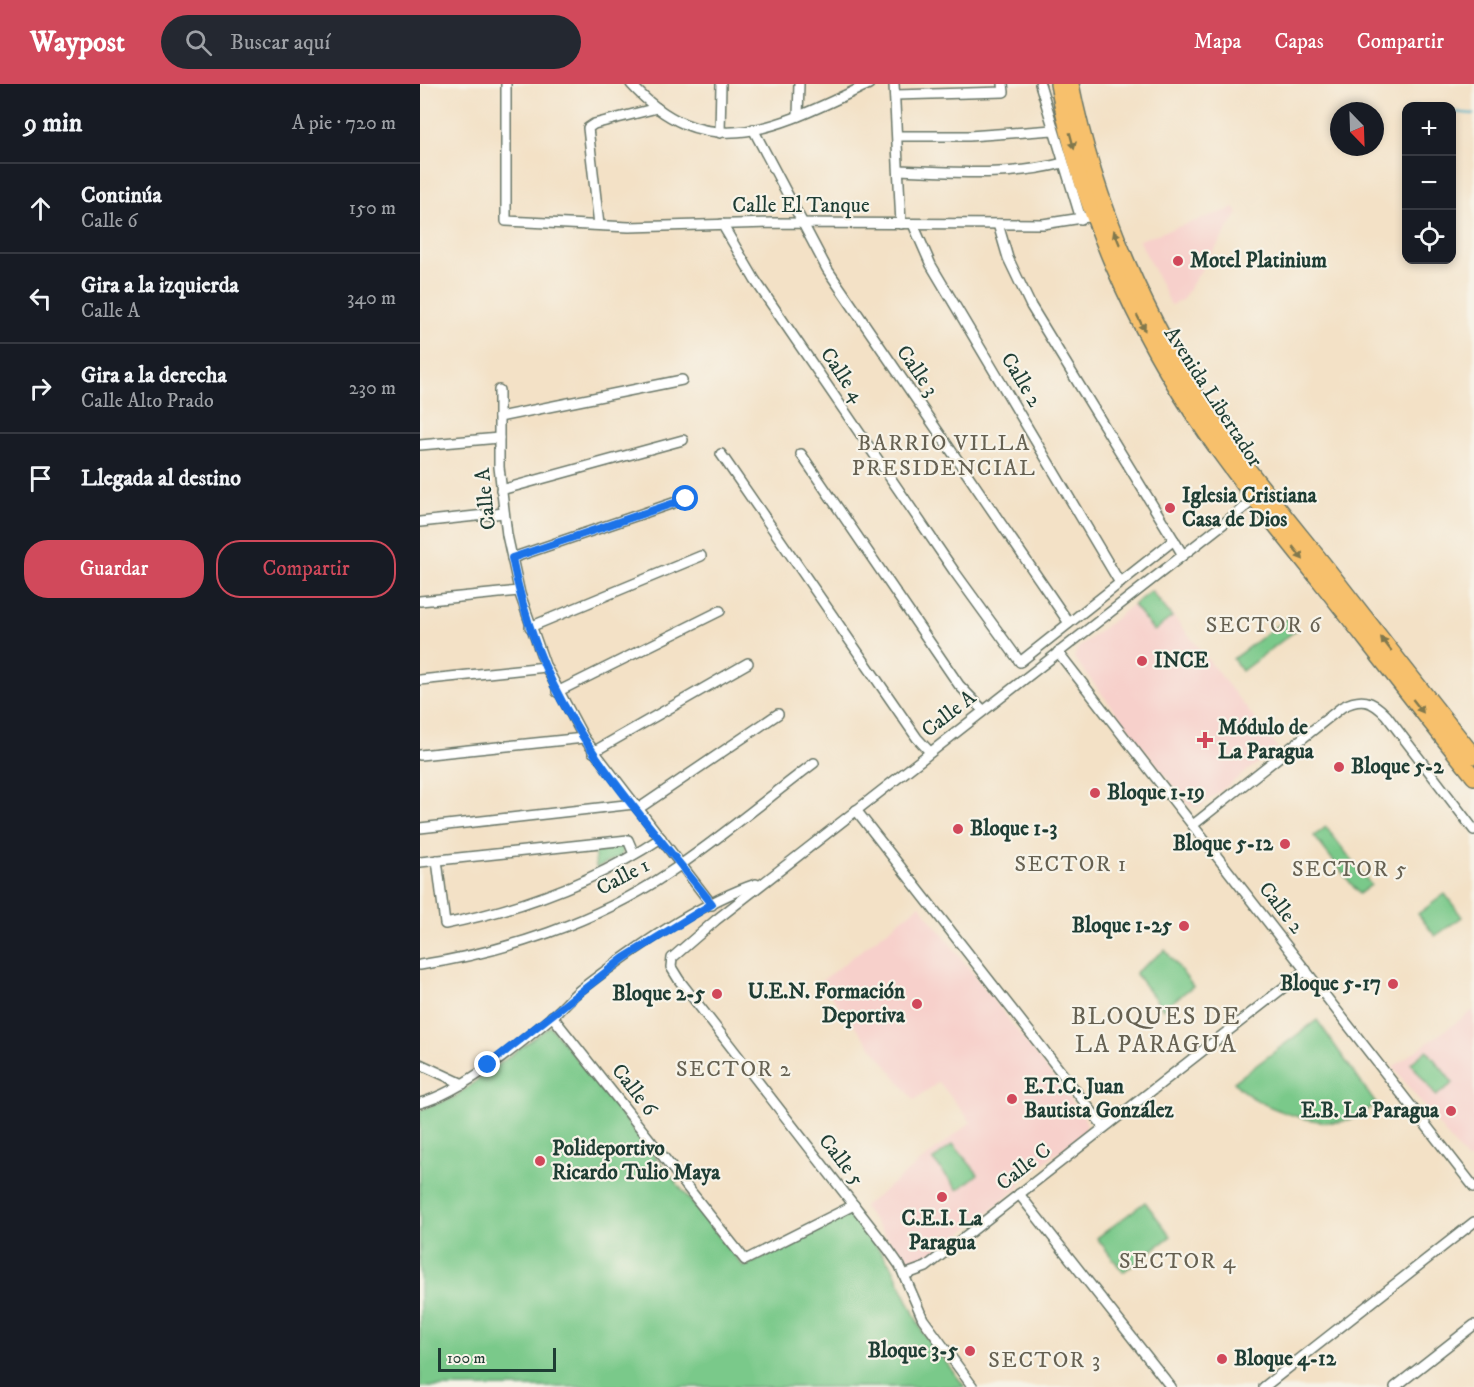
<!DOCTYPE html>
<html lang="es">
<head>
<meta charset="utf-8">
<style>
  :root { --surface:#171b24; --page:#242831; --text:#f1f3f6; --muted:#9ea1a6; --line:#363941; --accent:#d1495b }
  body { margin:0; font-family:"IM FELL DW Pica",serif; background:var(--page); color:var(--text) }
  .controls { position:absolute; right:18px; top:18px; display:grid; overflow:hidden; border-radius:12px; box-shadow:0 3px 9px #0003 }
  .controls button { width:54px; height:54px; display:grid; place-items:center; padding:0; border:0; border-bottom:2px solid var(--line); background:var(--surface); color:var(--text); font:30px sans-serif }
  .compass { position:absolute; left:910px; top:18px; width:54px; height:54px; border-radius:50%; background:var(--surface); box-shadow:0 3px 9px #0003; rotate:157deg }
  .scale { position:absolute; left:18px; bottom:15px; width:118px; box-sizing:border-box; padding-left:6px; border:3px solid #1f3d34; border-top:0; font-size:16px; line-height:21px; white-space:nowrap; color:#1f3d34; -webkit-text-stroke:4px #f7f3e8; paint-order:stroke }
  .stop { position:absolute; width:18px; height:18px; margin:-14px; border:4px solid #1a73e8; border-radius:50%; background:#fff }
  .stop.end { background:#1a73e8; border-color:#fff; box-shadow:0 2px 6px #0008 }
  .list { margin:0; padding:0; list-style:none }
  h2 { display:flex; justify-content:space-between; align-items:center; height:78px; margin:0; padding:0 24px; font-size:26px }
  h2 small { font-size:20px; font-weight:400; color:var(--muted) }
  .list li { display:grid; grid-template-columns:39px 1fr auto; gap:18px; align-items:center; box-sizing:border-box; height:90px; padding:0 24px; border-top:2px solid var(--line) }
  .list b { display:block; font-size:22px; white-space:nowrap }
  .list p { margin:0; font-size:20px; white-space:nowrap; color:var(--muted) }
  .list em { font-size:20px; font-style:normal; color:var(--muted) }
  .actions { display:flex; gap:12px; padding:18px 24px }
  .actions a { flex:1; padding:14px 0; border:2px solid var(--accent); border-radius:24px; text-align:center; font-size:21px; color:var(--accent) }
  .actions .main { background:var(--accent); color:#fff }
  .icon { flex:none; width:33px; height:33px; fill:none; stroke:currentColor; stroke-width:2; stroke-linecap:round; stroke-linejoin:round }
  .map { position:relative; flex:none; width:1054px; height:1303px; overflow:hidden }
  header { display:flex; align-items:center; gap:36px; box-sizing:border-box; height:84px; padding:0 30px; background:var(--accent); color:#fff }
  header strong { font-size:28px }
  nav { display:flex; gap:33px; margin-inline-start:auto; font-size:21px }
  .search { width:420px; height:54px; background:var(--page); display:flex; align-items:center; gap:15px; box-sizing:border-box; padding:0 21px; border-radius:33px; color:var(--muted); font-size:22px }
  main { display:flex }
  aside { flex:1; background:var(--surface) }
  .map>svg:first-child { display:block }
  .built { fill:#f7d0cb }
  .green { fill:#7ac98a; stroke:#4c835f; stroke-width:1.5 }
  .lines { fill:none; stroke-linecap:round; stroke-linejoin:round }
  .stream { stroke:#49aec8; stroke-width:2 }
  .minor-casing { stroke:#697667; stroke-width:12 }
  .primary-casing { stroke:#697667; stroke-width:18 }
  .minor { stroke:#fff; stroke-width:9 }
  .primary { stroke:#f7c06c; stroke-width:15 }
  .oneway { fill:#80784d }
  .route { stroke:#1a73e8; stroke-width:8 }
  .poi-dot { fill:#d1495b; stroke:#f7f3e8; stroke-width:2 }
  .labels { text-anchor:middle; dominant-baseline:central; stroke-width:4.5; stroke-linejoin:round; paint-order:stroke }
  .street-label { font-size:21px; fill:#1f3d34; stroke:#f7f3e8 }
  .poi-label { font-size:21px; font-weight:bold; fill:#1f3d34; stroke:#f7f3e8; text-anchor:start }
  .neighbourhood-label { font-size:22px; letter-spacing:1.5px; fill:#666152; stroke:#f7f3e8 }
  .quarter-label { font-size:24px; letter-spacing:1.5px; fill:#666152; stroke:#f7f3e8 }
</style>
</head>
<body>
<header>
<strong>Waypost</strong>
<div class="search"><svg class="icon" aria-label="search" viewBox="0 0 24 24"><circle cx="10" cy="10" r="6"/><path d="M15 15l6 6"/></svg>Buscar aquí</div>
<nav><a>Mapa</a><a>Capas</a><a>Compartir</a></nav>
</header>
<main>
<aside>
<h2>9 min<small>A pie · 720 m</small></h2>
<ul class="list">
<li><svg class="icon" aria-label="ahead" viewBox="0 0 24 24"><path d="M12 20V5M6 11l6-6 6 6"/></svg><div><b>Continúa</b><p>Calle 6</p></div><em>150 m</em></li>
<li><svg class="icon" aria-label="left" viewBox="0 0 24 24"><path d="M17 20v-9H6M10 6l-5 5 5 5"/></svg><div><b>Gira a la izquierda</b><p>Calle A</p></div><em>340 m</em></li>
<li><svg class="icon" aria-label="right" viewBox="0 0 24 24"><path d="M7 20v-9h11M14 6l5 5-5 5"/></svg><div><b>Gira a la derecha</b><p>Calle Alto Prado</p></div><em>230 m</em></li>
<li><svg class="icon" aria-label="arrive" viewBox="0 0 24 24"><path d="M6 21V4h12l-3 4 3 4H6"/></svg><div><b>Llegada al destino</b></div></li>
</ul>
<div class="actions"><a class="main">Guardar</a><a>Compartir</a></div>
</aside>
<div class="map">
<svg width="1054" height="1303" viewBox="0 0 1054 1303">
  <rect width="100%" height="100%" fill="#f7f3e8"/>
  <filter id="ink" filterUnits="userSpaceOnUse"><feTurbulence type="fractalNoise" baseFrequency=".0167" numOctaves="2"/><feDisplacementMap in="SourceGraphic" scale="12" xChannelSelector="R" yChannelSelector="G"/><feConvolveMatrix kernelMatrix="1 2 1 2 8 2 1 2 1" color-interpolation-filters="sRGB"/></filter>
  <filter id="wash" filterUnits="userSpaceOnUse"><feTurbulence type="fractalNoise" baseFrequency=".008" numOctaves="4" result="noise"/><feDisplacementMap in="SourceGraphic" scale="24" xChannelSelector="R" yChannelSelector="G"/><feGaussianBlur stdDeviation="1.35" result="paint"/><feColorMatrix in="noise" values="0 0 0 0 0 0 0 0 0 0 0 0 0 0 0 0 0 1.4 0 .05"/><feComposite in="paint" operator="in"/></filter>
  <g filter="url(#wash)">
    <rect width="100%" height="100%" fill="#f3e1c6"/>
    <g class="built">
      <polygon points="814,124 818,129 762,216 751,221 719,156"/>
      <polygon points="732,505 858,664 779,723 770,722 765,717 654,574 657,565"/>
      <polygon points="500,821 664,1033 667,1041 663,1049 599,1098 601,1102 504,1179 494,1182 488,1180 443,1123 551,1038 519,998 494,1016 400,898"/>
      <polygon points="1054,926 1054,1071 1047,1077 973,983"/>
    </g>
    <g class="green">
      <polygon points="731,507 752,533 734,547 713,521"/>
      <polygon points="867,534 876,546 822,587 813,575"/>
      <polygon points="906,743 951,801 939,810 894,752"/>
      <polygon points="201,762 204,766 200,773 176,784 174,765"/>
      <polygon points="1025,810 1042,833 1015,852 998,830"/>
      <polygon points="745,866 773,902 743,925 715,889"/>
      <path d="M897,936L956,1020C944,1027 932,1037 918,1038C887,1040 833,1021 814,998Z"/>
      <polygon points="130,942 324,1183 432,1129 472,1183 502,1247 545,1303 0,1303 0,1026 33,1014"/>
      <polygon points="1007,966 1033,999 1016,1012 991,979"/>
      <polygon points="533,1060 558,1090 538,1106 513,1076"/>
      <polygon points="725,1118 751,1152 703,1188 677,1154"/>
    </g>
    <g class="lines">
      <g class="stream">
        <polyline points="994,22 1000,22"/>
        <polyline points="1032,28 1054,30"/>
      </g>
    </g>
  </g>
  <g filter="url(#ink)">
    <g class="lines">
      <defs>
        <g id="minor">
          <polyline points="86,0 86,137 209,143 352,139 623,140 675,132"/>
          <path d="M211,0C288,85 363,40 449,0"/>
          <polyline points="474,0 481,140"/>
          <polyline points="620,0 661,135"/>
          <polyline points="475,11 584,8 583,0"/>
          <polyline points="378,32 379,0"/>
          <polyline points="333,45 407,185 649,539"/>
          <polyline points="300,49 301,0"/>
          <polyline points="478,52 549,52 633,46"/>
          <path d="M480,86C535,88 590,93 643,79"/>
          <polyline points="302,140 335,196 534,487 600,578 754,456"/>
          <polyline points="493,140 511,181 700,499"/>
          <polyline points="578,140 588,174 611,222 763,471"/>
          <polyline points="179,141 168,44 174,40 237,24"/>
          <polyline points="79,306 79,383 87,451 100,510 125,581 164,654 292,821"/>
          <polyline points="79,333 262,296"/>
          <polyline points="0,361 79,354"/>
          <polyline points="301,370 497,654 510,668"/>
          <polyline points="381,370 539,601 563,626"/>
          <polyline points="81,406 263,356"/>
          <polyline points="0,438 84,429"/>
          <polyline points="92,474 265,415"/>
          <polyline points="0,517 99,507"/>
          <polyline points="110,543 281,472"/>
          <polyline points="638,568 1054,1103"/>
          <polyline points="0,596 126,583"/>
          <polyline points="137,608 300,527"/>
          <polyline points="173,668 328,579"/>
          <polyline points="0,671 164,654"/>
          <polyline points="218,725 358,630"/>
          <polyline points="436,726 684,1043"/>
          <path d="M773,741L922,623C941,613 952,616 966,631L1054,746"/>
          <polyline points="0,744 214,720"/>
          <path d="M17,776L25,840C101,825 176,797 241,754"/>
          <polyline points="0,778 208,756 214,770"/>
          <path d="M0,881C85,868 176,838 247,790C298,756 345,716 394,679"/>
          <polyline points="132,932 325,1176 434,1121"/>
          <polyline points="0,980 43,1000"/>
          <path d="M0,1019C42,1008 100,960 133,932C143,924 150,914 160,906C208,869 279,819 336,800"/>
          <polyline points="599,1110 751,1303"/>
          <polyline points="484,1191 506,1183 886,886"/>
          <polyline points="553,1303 503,1235 480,1182 468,1165 259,896 251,883 252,874 296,836 835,415"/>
          <polyline points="844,1303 1054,1138"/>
          <polyline points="975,1303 1054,1241"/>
        </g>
        <g id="primary">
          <path d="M638,0C660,124 715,246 786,349C821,400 861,448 900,497C951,562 1002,628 1054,693"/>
          <path d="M651,0C675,121 727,238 795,340C830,391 870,438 909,487C957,549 1005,611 1054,672"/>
        </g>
      </defs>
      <use href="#minor" class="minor-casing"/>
      <use href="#primary" class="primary-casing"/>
      <use href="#minor" class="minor"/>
      <use href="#primary" class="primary"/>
    </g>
    <defs><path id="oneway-solid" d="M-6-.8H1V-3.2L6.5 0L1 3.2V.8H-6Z" transform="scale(1.5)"/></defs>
    <g class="oneway">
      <use href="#oneway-solid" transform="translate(652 57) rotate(75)"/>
      <use href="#oneway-solid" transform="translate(697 154) rotate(-112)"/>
      <use href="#oneway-solid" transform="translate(721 239) rotate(63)"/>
      <use href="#oneway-solid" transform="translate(878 469) rotate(52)"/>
      <use href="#oneway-solid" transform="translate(966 560) rotate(-128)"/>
      <use href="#oneway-solid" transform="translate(998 622) rotate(52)"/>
    </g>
  </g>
  <g class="lines" filter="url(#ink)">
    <path class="route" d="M68,981L204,874L292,820C245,760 191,701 152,635C122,586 103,530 92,474L266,415"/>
  </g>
  <g class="poi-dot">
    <circle cx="758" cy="177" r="6"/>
    <circle cx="750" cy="424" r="6"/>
    <circle cx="722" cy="577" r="6"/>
    <path d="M782 647h6v6h6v6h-6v6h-6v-6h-6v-6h6z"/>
    <circle cx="919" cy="683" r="6"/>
    <circle cx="675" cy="709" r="6"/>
    <circle cx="538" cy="745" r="6"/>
    <circle cx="865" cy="760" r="6"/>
    <circle cx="764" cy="842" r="6"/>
    <circle cx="973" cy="900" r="6"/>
    <circle cx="297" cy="910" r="6"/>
    <circle cx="497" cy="920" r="6"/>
    <circle cx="592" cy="1015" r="6"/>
    <circle cx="1031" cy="1027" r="6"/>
    <circle cx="120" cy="1077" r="6"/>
    <circle cx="522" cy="1113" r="6"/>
    <circle cx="550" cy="1267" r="6"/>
    <circle cx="802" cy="1275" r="6"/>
  </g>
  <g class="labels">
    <g class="street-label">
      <text x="381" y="122">Calle El Tanque</text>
      <text transform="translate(497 287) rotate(55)">Calle 3</text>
      <text transform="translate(422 291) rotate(56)">Calle 4</text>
      <text transform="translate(601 296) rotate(59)">Calle 2</text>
      <text transform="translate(793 313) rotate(57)">Avenida Libertador</text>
      <text transform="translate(66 415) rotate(-96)">Calle A</text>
      <text transform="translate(529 630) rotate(-38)">Calle A</text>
      <text transform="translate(203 793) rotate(-28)">Calle 1</text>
      <text transform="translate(861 824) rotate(52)">Calle 2</text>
      <text transform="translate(214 1006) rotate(52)">Calle 6</text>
      <text transform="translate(421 1076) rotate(52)">Calle 5</text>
      <text transform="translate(604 1083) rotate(-38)">Calle C</text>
    </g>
    <g class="poi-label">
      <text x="770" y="177">Motel Platinium</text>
      <text x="762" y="412">Iglesia Cristiana<tspan x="762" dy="24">Casa de Dios</tspan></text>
      <text x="734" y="577">INCE</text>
      <text x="798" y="644">Módulo de<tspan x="798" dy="24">La Paragua</tspan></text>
      <text x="931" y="683">Bloque 5-2</text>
      <text x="687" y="709">Bloque 1-19</text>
      <text x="550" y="745">Bloque 1-3</text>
      <text x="853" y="760" text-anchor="end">Bloque 5-12</text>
      <text x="752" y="842" text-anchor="end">Bloque 1-25</text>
      <text x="961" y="900" text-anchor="end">Bloque 5-17</text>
      <text x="485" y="908" text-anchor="end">U.E.N. Formación<tspan x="485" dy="24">Deportiva</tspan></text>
      <text x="285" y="910" text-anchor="end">Bloque 2-5</text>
      <text x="604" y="1003">E.T.C. Juan<tspan x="604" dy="24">Bautista González</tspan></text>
      <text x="1019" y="1027" text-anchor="end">E.B. La Paragua</text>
      <text x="132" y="1065">Polideportivo<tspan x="132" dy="24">Ricardo Tulio Maya</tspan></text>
      <text x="522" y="1135" text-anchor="middle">C.E.I. La<tspan x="522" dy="24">Paragua</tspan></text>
      <text x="538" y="1267" text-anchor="end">Bloque 3-5</text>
      <text x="814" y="1275">Bloque 4-12</text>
    </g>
    <g class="neighbourhood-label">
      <text x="524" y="359">BARRIO VILLA<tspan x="524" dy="25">PRESIDENCIAL</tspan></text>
      <text x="844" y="541">SECTOR 6</text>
      <text x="651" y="780">SECTOR 1</text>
      <text x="930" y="785">SECTOR 5</text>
      <text x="314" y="985">SECTOR 2</text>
      <text x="758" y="1177">SECTOR 4</text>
      <text x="625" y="1276">SECTOR 3</text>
    </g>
    <g class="quarter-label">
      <text x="736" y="933">BLOQUES DE<tspan x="736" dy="28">LA PARAGUA</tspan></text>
    </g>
  </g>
</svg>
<div class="controls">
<button>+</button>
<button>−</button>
<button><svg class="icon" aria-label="locate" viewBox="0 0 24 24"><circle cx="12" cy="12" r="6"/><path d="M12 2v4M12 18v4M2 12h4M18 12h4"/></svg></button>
</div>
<svg class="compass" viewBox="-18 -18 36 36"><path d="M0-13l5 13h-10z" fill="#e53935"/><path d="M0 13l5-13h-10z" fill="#9ea1a6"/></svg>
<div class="scale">100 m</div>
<div class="stop" style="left:266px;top:415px"></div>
<div class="stop end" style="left:68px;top:981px"></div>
</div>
</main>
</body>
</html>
